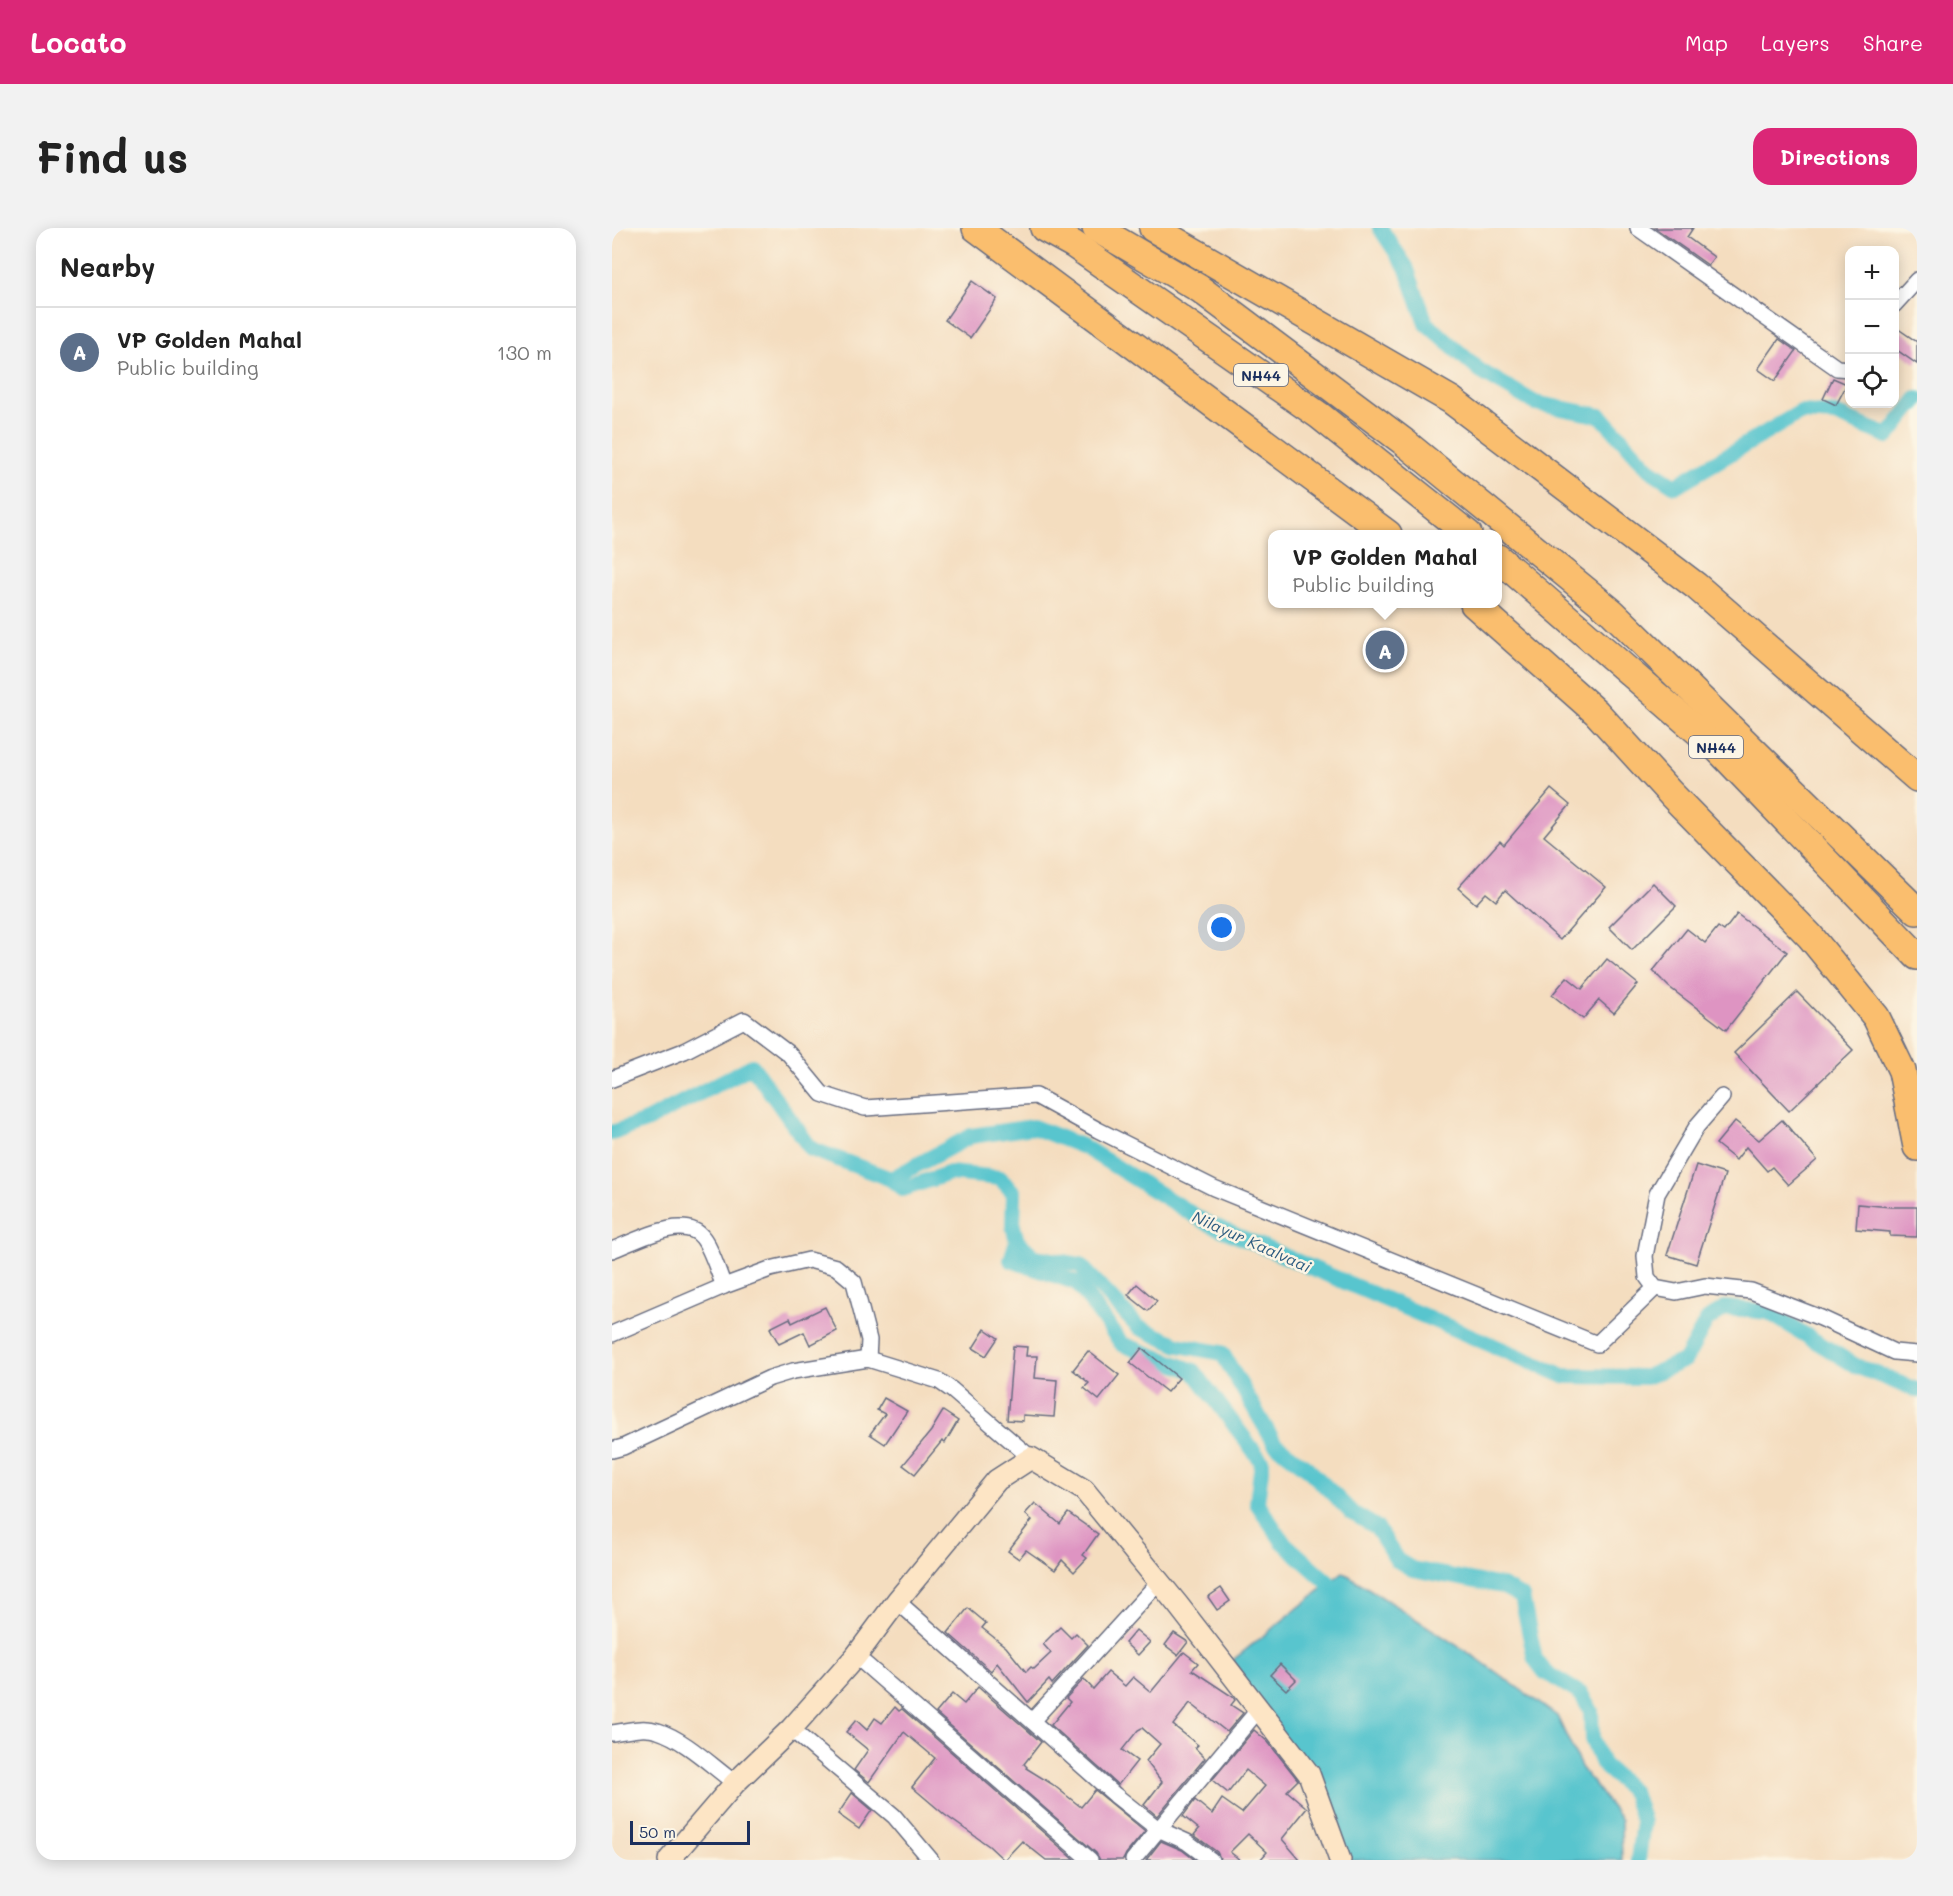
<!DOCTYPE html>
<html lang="en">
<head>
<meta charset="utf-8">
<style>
  :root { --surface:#fff; --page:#f2f2f2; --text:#222; --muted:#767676; --line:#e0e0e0; --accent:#db2777 }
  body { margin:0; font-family:Mali,sans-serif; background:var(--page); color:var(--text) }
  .controls { position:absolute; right:18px; top:18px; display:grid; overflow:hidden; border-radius:12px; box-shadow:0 3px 15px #0003 }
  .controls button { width:54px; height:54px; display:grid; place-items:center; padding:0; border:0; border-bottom:2px solid var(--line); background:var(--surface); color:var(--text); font:30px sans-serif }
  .scale { position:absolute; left:18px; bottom:15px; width:120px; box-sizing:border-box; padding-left:6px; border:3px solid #1b2f5e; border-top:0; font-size:16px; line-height:21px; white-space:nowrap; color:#1b2f5e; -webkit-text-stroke:4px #fcf5e5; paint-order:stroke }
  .you { position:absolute; left:610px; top:700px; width:21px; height:21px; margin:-15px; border:4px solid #fff; border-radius:50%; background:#1a73e8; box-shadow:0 0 0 9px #1a73e833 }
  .badge { display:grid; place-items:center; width:39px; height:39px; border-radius:50%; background:var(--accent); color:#fff; font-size:20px; font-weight:700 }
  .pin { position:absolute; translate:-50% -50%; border:3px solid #fff; box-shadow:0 2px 6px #0006 }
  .popup { position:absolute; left:656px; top:302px; width:234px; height:78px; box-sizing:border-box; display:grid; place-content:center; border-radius:12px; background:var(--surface); filter:drop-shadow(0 2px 4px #0005); font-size:20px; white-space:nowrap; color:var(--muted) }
  .popup b { font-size:22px; color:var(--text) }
  .popup::after { content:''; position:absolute; left:50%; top:100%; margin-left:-12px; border:12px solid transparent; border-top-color:var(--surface) }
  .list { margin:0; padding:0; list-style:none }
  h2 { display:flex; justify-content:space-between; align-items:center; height:78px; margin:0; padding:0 24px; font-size:26px }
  h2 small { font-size:20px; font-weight:400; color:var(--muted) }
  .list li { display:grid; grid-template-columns:39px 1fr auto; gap:18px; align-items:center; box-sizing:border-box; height:90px; padding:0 24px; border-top:2px solid var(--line) }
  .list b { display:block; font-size:22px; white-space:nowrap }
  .list p { margin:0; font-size:20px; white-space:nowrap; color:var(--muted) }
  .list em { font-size:20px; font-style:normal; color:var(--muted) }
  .icon { flex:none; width:33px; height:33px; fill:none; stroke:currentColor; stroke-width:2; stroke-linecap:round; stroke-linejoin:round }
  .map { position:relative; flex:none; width:1305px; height:1632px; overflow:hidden; border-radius:18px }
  header { display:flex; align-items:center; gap:36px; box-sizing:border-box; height:84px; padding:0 30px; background:var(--accent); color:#fff }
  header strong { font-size:28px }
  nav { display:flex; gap:33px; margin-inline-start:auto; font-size:21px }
  .intro { display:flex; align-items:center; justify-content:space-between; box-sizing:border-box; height:144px; padding:0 36px }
  h1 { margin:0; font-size:42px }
  .button { padding:15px 27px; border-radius:18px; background:var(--accent); color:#fff; font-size:21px; font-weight:700 }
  main { display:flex; gap:36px; padding:0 36px }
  aside { flex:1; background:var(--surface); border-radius:18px; box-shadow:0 3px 15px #0003 }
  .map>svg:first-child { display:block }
  .water { fill:#58c5ce; stroke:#3a7a96; stroke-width:1.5 }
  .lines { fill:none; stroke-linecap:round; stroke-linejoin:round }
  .canal { stroke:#58c5ce; stroke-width:16 }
  .building { fill:#de94c2 }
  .street-casing { stroke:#676c80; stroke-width:18 }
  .secondary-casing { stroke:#676c80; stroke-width:24 }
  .highway-casing { stroke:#676c80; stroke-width:30 }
  .street { stroke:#fff; stroke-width:15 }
  .secondary { stroke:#fde5c5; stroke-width:21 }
  .highway { stroke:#fabe6e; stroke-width:27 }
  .labels { text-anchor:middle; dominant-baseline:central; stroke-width:5; stroke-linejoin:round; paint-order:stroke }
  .shield { fill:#fcf5e5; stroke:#5e6a86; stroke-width:1.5 }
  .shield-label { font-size:14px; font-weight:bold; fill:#1b2f5e }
  .water-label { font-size:16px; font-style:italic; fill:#2d5c80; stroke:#fcf5e5 }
</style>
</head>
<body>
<header>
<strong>Locato</strong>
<nav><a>Map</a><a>Layers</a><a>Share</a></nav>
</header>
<div class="intro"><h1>Find us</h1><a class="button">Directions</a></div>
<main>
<aside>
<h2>Nearby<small></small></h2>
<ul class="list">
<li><span class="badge" style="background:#5c6f8a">A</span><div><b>VP Golden Mahal</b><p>Public building</p></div><em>130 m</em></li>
</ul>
</aside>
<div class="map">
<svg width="1305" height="1632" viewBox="0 0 1305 1632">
  <rect width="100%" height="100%" fill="#fcf5e5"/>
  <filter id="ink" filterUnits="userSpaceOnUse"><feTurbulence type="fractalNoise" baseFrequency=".0167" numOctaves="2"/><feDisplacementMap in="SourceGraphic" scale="12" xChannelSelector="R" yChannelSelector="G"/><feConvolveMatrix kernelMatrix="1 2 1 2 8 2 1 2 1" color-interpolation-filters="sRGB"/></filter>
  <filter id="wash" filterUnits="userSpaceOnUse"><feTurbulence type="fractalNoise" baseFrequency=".008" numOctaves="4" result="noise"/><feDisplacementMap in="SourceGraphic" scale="24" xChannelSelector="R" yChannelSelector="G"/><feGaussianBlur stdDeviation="1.35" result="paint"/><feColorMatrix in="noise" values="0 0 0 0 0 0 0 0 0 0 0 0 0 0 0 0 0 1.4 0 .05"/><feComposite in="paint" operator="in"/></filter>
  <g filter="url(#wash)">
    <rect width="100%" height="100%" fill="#f4ddbf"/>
    <polygon class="water" points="731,1344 866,1431 945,1488 969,1539 1009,1592 1010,1632 736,1632 621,1432"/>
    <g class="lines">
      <g class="canal">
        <polyline points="768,0 794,39 814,95 868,143 923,175 989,188 1037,241 1063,258 1189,184 1223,186 1276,208 1305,171"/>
        <polyline points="0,905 34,893 140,838 199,921 279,951 359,908 421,899 472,919 593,994 952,1148 1034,1149 1073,1132 1095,1092 1113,1080 1156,1084 1244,1138 1305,1162"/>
        <polyline points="279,951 291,961 338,945 388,950 402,965 401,998 405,1013 423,1029 468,1037 526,1099 566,1117 610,1125 663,1216 694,1239 739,1284 764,1299 785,1332 800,1341 890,1358 910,1369 923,1431 933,1444 969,1466 979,1483 980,1511 990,1536 1021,1564 1031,1594 1026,1632"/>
        <polyline points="405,1013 399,1032 465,1055 510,1116 582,1143 650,1234 645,1275 671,1314 732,1369"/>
      </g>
    </g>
    <g id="blocks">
      <g class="building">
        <polygon points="1043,0 1081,0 1075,9 1102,29 1096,37"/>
        <polygon points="360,53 385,71 358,110 333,92"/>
        <polygon points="1282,98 1305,114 1305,136 1282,120"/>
        <polygon points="1167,111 1184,123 1163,153 1146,141"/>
        <polygon points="1221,150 1235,156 1224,177 1211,171"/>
        <polygon points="939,561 958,577 932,608 994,659 948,712 893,662 884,673 874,665 864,676 846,660 888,613 892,617"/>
        <polygon points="1041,655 1064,678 1020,722 997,699"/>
        <polygon points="1125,686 1175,724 1114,802 1057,759 1041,743 1075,701 1093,715 1106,699 1112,703"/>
        <polygon points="995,731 1026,756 1002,785 987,772 971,791 940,767 955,749 970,761"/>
        <polygon points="1185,764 1241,822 1177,883 1122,825"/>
        <polygon points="1170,892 1205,932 1176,957 1160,939 1155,943 1134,919 1124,932 1104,916 1123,893 1147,912"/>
        <polygon points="1084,937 1113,946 1084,1036 1055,1027"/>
        <polygon points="1246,976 1279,979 1305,979 1305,1009 1278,1008 1278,1004 1244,1001"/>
        <polygon points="525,1056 545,1073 536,1083 516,1067"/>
        <polygon points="213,1079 225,1103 198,1117 192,1104 167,1116 158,1100 178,1090 180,1095"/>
        <polygon points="373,1101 386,1110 374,1128 361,1120"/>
        <polygon points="401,1118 415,1119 414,1128 425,1128 423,1150 445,1152 442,1189 411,1187 411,1193 395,1192"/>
        <polygon points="530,1120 567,1150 555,1164 518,1135"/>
        <polygon points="476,1123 507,1147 487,1172 472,1160 477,1155 461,1142"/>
        <polygon points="272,1170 295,1183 273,1216 258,1206 273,1186 265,1182"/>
        <polygon points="331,1183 346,1193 333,1215 330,1213 303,1246 291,1237 319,1203"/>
        <polygon points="423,1275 448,1296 456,1285 486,1306 471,1327 475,1330 462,1344 450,1332 443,1342 414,1322 407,1331 396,1323 420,1292 413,1286"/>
        <polygon points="609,1360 618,1373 605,1382 596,1369"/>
        <polygon points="356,1380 374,1395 370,1400 394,1419 414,1444 419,1439 422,1441 439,1425 431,1416 448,1399 459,1410 464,1405 476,1417 440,1456 437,1452 416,1474 385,1435 379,1443 336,1405"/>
        <polygon points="524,1402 538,1414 526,1427 513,1415"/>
        <polygon points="562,1405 576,1414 566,1427 553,1417"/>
        <polygon points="572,1424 586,1435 580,1442 621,1469 623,1472 619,1477 631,1485 615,1504 578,1475 561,1497 586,1517 583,1520 593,1530 545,1588 532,1577 550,1554 534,1533 548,1516 530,1500 526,1502 510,1522 525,1533 506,1557 439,1497 458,1474 454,1470 472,1451 481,1461 496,1444 513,1458 521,1449 539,1464"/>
        <polygon points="668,1436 684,1452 674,1462 658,1447"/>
        <polygon points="366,1459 429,1514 412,1536 415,1539 414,1540 440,1556 469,1579 483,1562 533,1603 514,1626 511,1632 488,1632 484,1625 324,1485 340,1466 352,1476"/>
        <polygon points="283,1479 287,1483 290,1481 463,1632 434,1632 410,1613 392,1632 377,1618 333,1587 300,1559 323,1530 292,1504 257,1554 242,1542 256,1522 234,1504 244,1492 255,1502 263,1490 270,1495"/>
        <polygon points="642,1502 656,1514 686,1552 675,1563 695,1580 670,1611 688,1632 648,1632 655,1624 636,1606 618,1624 628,1632 609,1632 605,1624 582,1607 587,1601 571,1588 583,1572 600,1586 610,1571 630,1585 653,1558 634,1542 616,1565 600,1552"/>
        <polygon points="240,1565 260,1582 247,1601 226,1586"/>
        <polygon points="549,1613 570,1622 583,1632 534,1632"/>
      </g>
    </g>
  </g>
  <g filter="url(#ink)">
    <use href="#blocks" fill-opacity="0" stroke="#676c80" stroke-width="1.5"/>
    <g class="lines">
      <defs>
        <g id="street">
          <polyline points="1026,0 1225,140 1238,141"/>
          <polyline points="1282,77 1305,52"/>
          <polyline points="0,851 72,823 132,792 177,826 210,866 253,880 424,868 486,902 602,960 985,1116 1043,1060"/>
          <polyline points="1110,869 1085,898 1045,966 1033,1028 1035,1049 1043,1060 1064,1064 1093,1058 1139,1063 1209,1090 1282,1124 1305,1126"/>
          <path d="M0,1022C22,1014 73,985 91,1010C100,1022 106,1044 112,1058"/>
          <polyline points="0,1106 112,1058 158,1041 197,1032 224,1039 242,1054 257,1112 256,1131"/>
          <polyline points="0,1222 11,1219 158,1150 181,1143 256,1131 327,1153 340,1162 419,1230"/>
          <polyline points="285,1373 503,1567 546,1601 575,1614 599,1632"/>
          <polyline points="244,1428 478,1632"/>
          <polyline points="420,1493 547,1354"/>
          <polyline points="179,1501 282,1588 319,1632"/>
          <path d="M0,1505C15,1503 31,1498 46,1503C72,1511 101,1539 123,1555"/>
          <polyline points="521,1632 647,1481"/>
        </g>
        <polyline id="secondary" points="57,1632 123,1555 179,1501 244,1428 285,1373 385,1252 419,1230 472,1262 566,1377 697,1546 728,1632"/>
        <g id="highway">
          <polyline points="364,0 776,306"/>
          <polyline points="432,0 461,16 708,188 856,306"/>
          <polyline points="484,0 588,61 792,214 1000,384 1305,683"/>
          <polyline points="541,0 839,172 1084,358 1305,550"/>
          <polyline points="886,330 1105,520 1305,728"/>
          <polyline points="862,376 984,484 1059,566 1198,708 1264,789 1290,843 1305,919"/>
        </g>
      </defs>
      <use href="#street" class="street-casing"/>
      <use href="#secondary" class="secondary-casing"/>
      <use href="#highway" class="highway-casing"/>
      <use href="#street" class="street"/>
      <use href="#secondary" class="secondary"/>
      <use href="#highway" class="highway"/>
    </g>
  </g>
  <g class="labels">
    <g class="shield">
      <rect x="622" y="136" width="54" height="22" rx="4.5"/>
      <rect x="1077" y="508" width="54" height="22" rx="4.5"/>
    </g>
    <g class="shield-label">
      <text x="649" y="147">NH44</text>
      <text x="1104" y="519">NH44</text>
    </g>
    <g class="water-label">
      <text transform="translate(640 1013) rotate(24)">Nilayur Kaalvaai</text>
    </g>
  </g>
</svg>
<div class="controls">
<button>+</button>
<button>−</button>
<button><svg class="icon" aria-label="locate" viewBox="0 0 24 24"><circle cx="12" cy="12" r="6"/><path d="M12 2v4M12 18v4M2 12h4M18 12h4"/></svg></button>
</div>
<div class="scale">50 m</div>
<div class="you"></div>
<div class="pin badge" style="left:773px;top:422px;background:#5c6f8a">A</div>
<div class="popup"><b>VP Golden Mahal</b>Public building</div>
</div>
</main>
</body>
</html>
